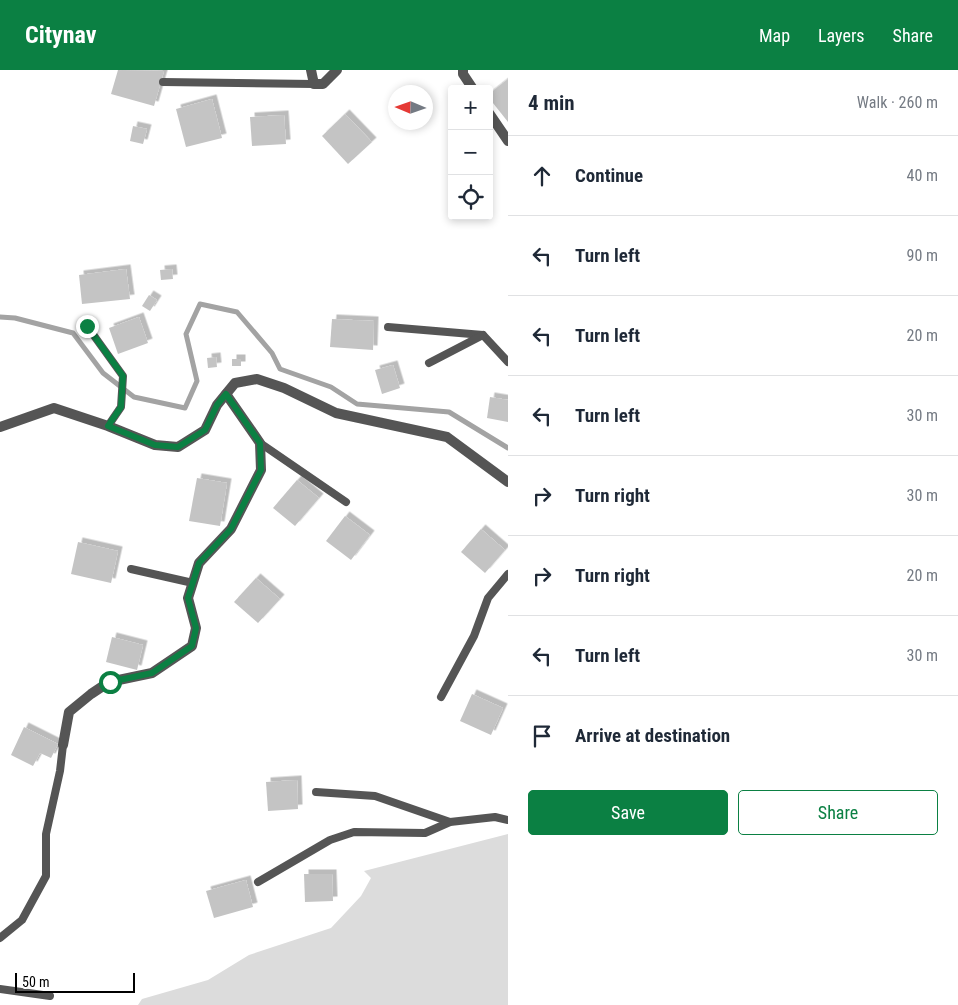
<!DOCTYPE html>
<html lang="en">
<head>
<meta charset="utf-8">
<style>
  :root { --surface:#fff; --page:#f2f2f3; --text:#1f2937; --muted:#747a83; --line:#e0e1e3; --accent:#0b8043 }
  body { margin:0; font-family:"Roboto Condensed",sans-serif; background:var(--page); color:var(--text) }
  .controls { position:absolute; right:15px; top:15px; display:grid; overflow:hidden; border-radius:5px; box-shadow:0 2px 8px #0003 }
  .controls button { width:45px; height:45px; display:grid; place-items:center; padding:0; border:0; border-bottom:1px solid var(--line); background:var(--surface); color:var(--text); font:25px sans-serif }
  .compass { position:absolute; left:388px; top:15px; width:45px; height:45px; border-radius:50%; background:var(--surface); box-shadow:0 2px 8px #0003; rotate:272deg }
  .scale { position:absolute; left:15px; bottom:12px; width:120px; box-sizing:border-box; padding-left:5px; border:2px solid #000; border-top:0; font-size:14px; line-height:18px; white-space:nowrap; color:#000; -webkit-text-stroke:4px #fff; paint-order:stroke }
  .stop { position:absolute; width:15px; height:15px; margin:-11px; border:4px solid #0b8043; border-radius:50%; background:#fff }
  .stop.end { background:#0b8043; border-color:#fff; box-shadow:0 1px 5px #0008 }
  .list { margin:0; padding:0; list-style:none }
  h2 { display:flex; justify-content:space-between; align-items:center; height:65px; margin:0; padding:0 20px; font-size:21px }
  h2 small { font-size:16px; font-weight:400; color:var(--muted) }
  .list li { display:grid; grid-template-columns:32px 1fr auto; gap:15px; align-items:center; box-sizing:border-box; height:80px; padding:0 20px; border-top:1px solid var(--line) }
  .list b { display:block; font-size:19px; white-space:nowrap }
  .list em { font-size:16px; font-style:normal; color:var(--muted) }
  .actions { display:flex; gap:10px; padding:15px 20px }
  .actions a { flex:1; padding:11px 0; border:1px solid var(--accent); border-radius:5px; text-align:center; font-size:18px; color:var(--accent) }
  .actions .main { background:var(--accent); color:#fff }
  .icon { flex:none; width:28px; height:28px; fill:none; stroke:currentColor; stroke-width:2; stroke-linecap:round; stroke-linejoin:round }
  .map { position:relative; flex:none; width:508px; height:935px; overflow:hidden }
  header { display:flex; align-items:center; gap:30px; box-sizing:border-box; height:70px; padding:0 25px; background:var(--accent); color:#fff }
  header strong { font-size:24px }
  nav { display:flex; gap:28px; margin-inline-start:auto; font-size:18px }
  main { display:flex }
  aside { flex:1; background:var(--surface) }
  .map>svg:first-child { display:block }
  .green { fill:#dcdcdc }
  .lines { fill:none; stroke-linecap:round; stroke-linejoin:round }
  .stream { stroke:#a3a3a3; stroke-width:5 }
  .building { fill:#c4c4c4; filter:url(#shadow) }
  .lane { stroke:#555; stroke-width:8 }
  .street { stroke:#555; stroke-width:10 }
  .route { stroke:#0b8043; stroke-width:6 }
</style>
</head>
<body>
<header>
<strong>Citynav</strong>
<nav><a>Map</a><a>Layers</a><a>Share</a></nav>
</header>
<main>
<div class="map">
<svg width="508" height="935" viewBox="0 0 508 935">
  <defs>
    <filter id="shadow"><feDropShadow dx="4.5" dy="-4.5" stdDeviation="0" flood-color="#0004"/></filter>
  </defs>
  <rect width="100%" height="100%" fill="#fff"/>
  <polygon class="green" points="508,764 508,935 138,935 142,929 208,910 249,885 331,858 361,826 371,808 364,801"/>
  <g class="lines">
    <polyline class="stream" points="0,247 15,248 73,263 103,303 134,327 185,338 197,311 186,264 200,234 237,242 272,283 280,299 331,317 357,334 449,342 508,378"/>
  </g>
  <g class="building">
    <polygon points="118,0 164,1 154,36 111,24"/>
    <polygon points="508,9 508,52 489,28 489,24"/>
    <polygon points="212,29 222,68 186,77 176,39"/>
    <polygon points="345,44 372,72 348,94 322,66"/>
    <polygon points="284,45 286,74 252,76 250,47"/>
    <polygon points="133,56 147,59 143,74 130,71"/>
    <polygon points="126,199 130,229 82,234 79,205"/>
    <polygon points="172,199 173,209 161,210 160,200"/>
    <polygon points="149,225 157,230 150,241 142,236"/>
    <polygon points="139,247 148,273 118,284 109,258"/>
    <polygon points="332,249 374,251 373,280 330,277"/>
    <polygon points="216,287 217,297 208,298 207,288"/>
    <rect x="232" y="289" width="9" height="7"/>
    <polygon points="393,295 400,318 382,324 375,300"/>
    <polygon points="490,327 508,330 508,352 487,348"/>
    <polygon points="197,408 227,413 220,456 189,451"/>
    <polygon points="297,410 319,428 295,456 273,438"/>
    <polygon points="345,446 370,465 351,490 326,471"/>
    <polygon points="481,459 505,480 485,503 461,482"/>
    <polygon points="78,472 118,481 111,513 71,504"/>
    <polygon points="256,508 280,529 258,553 234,532"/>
    <polygon points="112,567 143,575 137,600 106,592"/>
    <polygon points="472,624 503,638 491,665 460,651"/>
    <polygon points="24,657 58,674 51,688 40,683 33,696 11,685"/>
    <polygon points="297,710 298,739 268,741 266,712"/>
    <polygon points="304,804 332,804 333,831 305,832"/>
    <polygon points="246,810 253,837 214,848 206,821"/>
  </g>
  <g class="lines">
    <g class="lane">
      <polyline points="163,12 314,14"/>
      <polyline points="87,256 123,306 121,337 108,356"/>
      <polyline points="388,257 483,265 508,292"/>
      <polyline points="429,293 483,265"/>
      <polyline points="260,373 346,432"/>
      <polyline points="131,499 193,513"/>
      <polyline points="441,627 474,566 488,528 508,504"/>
      <polyline points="316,722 375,726 450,752"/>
      <polyline points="258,812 330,770 354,762 425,763 450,752 495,747 508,750"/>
      <polyline points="0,868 22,850 46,806 46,764 60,701 63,675"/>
      <polyline points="0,919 50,926"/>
    </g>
    <g class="street">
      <polyline points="311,0 314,14 323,14 337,0"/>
      <polyline points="463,0 463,4 473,19"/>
      <polyline points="489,43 508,71"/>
      <polyline points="0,357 54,338 108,356 155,375 178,377 205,360 217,335 235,313 257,309 284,318 336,343 447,367 508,412"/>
      <polyline points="63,675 69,642 91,624 109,612 152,603 192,576 196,558 188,528 199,493 231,459 261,400 260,373 226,324"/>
    </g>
  </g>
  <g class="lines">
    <polyline class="route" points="87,256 123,306 121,337 108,356 155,375 178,377 205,360 217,335 226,324 260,373 261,400 231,459 199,493 188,528 196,558 192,576 152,603 110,612"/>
  </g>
</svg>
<div class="controls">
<button>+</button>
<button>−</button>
<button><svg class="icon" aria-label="locate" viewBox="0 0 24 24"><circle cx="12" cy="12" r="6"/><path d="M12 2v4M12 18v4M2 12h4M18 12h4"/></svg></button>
</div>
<svg class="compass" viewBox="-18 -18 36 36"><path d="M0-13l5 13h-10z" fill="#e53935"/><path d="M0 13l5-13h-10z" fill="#747a83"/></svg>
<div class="scale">50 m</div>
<div class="stop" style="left:110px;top:612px"></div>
<div class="stop end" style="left:87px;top:256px"></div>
</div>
<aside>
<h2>4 min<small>Walk · 260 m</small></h2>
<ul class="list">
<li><svg class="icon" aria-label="ahead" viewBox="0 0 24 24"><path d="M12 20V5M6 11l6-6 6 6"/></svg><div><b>Continue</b></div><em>40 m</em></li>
<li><svg class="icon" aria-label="left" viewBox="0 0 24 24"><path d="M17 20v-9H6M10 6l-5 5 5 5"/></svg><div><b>Turn left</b></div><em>90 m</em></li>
<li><svg class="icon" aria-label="left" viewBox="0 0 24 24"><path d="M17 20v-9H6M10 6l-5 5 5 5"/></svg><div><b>Turn left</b></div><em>20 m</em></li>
<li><svg class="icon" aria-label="left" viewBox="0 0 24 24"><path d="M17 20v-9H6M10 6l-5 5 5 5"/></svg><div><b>Turn left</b></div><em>30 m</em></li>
<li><svg class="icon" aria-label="right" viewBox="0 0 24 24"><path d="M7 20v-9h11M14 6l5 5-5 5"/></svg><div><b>Turn right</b></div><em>30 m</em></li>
<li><svg class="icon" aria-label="right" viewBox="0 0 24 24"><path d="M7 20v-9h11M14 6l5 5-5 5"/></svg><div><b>Turn right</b></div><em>20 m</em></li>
<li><svg class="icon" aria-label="left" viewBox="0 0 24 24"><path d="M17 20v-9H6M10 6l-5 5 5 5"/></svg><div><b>Turn left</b></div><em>30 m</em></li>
<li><svg class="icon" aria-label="arrive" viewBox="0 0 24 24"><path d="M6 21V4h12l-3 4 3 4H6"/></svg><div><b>Arrive at destination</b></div></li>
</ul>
<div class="actions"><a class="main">Save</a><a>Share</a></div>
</aside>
</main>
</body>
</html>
